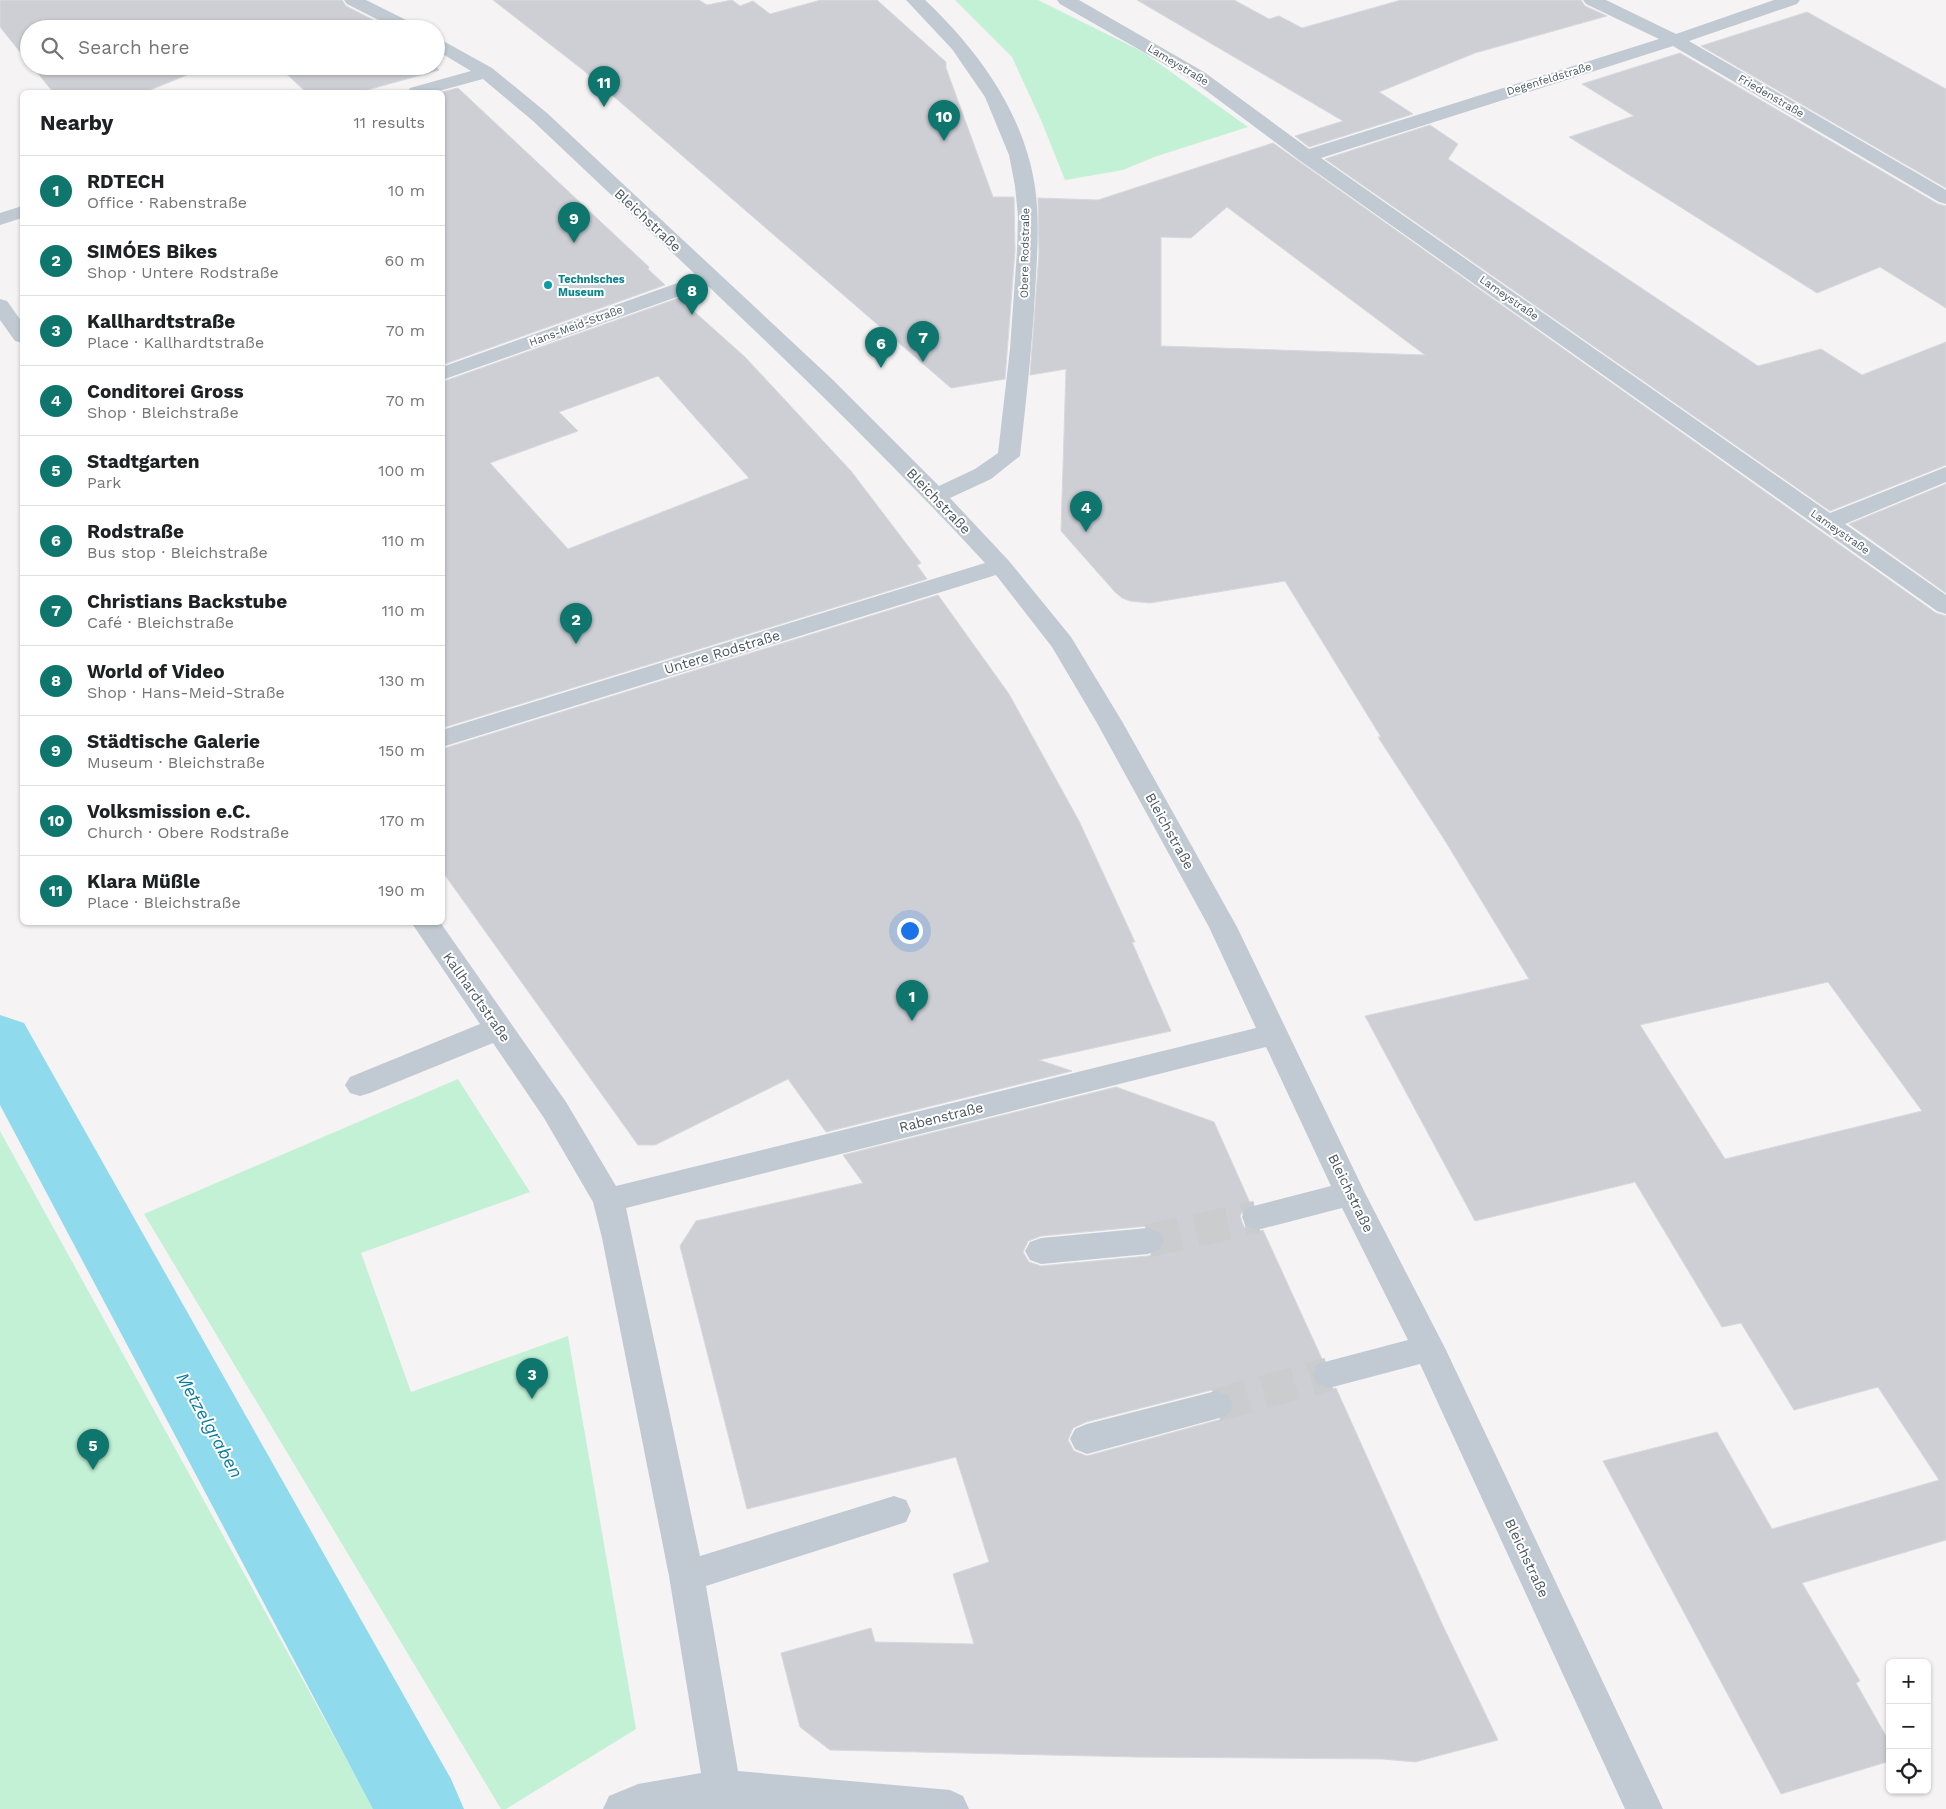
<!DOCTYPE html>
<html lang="en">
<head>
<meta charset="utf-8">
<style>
  :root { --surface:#fff; --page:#f2f2f2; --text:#202124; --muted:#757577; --line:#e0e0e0; --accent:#0f766e }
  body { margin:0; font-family:"Work Sans",sans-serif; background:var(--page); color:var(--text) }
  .controls { position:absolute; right:15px; bottom:15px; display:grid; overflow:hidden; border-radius:8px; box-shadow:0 1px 4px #0004 }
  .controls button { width:45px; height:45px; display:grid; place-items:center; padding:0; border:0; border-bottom:1px solid var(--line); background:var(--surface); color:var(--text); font:25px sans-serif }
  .you { position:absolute; left:909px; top:930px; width:18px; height:18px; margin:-12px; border:4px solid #fff; border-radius:50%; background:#1a73e8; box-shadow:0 0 0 8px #1a73e833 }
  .badge { display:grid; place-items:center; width:32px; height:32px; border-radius:50%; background:var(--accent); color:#fff; font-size:16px; font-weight:700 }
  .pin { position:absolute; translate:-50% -41px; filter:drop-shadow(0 1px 2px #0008) }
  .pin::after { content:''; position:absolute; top:26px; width:18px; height:15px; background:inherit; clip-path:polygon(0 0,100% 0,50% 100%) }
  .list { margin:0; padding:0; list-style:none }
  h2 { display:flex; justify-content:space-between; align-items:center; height:65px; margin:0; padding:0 20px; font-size:21px }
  h2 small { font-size:16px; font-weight:400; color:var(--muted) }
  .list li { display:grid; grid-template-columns:32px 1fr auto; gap:15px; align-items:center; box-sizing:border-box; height:70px; padding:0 20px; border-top:1px solid var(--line) }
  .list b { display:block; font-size:19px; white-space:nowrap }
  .list p { margin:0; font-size:16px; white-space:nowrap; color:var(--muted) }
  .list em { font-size:16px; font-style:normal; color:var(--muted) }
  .icon { flex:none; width:28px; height:28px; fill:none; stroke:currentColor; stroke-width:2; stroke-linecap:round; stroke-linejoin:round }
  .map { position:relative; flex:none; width:1946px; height:1809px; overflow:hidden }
  .search { position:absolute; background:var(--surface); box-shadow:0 1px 4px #0004; left:20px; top:20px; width:425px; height:55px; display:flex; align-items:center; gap:12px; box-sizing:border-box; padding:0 18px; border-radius:28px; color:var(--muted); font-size:19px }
  .panel { position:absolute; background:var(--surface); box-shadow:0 1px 4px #0004; left:20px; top:90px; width:425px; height:835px; border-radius:8px }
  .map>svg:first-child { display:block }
  .green { fill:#c3f1d5 }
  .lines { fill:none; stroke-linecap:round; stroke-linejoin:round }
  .canal { fill:#90daee; fill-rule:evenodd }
  .building { fill:#cdcfd5; stroke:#d7d9de; fill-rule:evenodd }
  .minor-tunnel { stroke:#caccce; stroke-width:33; stroke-dasharray:33 16; stroke-linecap:butt }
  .minor { fill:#c1cad2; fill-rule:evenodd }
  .culture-dot { fill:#0f9aa8; stroke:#fff; stroke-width:2 }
  .labels { text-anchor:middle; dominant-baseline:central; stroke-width:4; stroke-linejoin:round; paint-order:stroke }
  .far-street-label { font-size:11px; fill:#4a5661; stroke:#fff }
  .far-culture-label { font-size:11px; font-weight:bold; fill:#0d838f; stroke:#fff; text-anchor:start }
  .street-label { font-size:14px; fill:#4a5661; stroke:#fff }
  .near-water-label { font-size:18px; font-style:italic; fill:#0c7c9b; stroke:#fff }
</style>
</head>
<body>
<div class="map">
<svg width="1946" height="1809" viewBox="0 0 1946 1809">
  <rect width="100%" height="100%" fill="#f5f3f3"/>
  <g class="green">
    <polygon points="955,0 1038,0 1143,52 1248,127 1154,157 1123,170 1065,180 1041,120 1012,57"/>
    <polygon points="458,1079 530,1192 361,1253 411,1392 568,1336 636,1729 506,1809 501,1809 144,1214"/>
    <polygon points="0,1131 374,1809 0,1809"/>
  </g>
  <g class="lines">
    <polygon class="canal" points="0,1015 24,1023 451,1779 464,1809 373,1809 0,1105"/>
  </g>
  <g class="building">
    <polygon points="0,0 342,0 346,6 391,29 29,29 29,63 0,27"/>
    <polygon points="493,0 699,0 707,5 732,0 740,6 753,1 770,14 821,0 877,0 946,62 946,68 993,197 1014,197 1015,251 1005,379 951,388 583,70"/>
    <polygon points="1137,0 1234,0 1269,19 1279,16 1302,28 1401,0 1581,0 1585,6 1607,16 1475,53 1379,92 1413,114 1309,147 1295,136 1343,121"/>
    <polygon points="1807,12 1946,89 1946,188 1701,46"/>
    <polygon points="1680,53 1938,204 1946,206 1946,308 1880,267 1817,293 1569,137 1634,116 1582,84"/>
    <polygon points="32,66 209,66 145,92 53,92"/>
    <polygon points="278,66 435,66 439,70 360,92 306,92"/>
    <polygon points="458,88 649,267 648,269 665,285 442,365 442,92"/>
    <polygon points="1430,125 1458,144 1448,159 1758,366 1821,349 1862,375 1946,342 1946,465 1830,511 1325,159"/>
    <path d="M1273,143L1936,613L1946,616V1540L1802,1583L1860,1681L1856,1683L1890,1743V1761L1781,1794L1603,1461L1717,1432L1772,1529L1939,1480L1878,1387L1794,1410L1741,1323L1722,1327L1635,1182L1475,1221L1365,1016L1529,979L1444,839L1378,737H1381L1285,581L1150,603L1130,601L1122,598L1115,592L1061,531L1066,369L1030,375L1039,253L1038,198L1098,200ZM1227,207L1330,284L1425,355L1161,346V237L1191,238ZM1828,982L1922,1111L1725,1159L1640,1025Z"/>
    <path d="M679,298L745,357L851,471L921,563L917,565L927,579L442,728V382ZM658,376L749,478L568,549L490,463L578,431L559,412Z"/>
    <polygon points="1946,484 1946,593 1849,524"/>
    <polygon points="938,595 1009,694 1079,821 1135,942 1132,942 1171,1031 1039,1060 1072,1071 826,1132 788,1079 655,1145 638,1145 442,871 442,749"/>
    <path d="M1116,1087L1214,1122L1251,1205L1244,1207L1240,1216L1244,1227L1256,1232L1263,1230L1323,1361L1315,1363L1311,1373L1315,1385L1328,1390L1336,1388L1443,1626L1498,1740L1415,1762L1383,1759L1137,1757L830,1750L800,1727L781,1653L871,1628L875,1642L974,1644L953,1574L989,1562L956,1457L747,1509L680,1246L696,1221L863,1183L843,1155ZM1148,1226L1160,1230L1166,1240L1161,1251L1148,1256L1041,1266L1029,1262L1023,1252L1028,1241L1041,1236ZM1216,1389L1229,1393L1235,1404L1229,1417L1087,1456L1074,1451L1068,1440L1073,1428L1086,1422Z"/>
  </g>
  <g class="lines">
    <g class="minor-tunnel">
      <polyline points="1148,1241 1257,1217"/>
      <polyline points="1216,1405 1329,1374"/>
    </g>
    <g class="minor">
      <polygon points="344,0 366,0 416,25 419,29 396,29 347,4"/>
      <path d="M906,0H925C978,50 1024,113 1035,187C1040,222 1037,257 1035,293C1032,348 1026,402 1020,456L991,479L950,498L1009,561L1071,637L1123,723L1237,927L1365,1193L1445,1348L1663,1809H1625L1420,1364L1329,1388L1317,1384L1313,1374L1317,1364L1408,1340L1342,1208L1257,1230L1246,1226L1242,1217L1246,1208L1331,1186L1266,1047L626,1208L700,1556L894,1496L906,1500L911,1511L906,1522L894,1526L706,1586L738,1771L950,1790L963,1796L969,1809H603L609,1796L638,1784L701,1773L669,1576L602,1238L593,1202L544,1118L493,1043L370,1093L360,1096L350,1093L345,1085L350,1077L480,1024L411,922H440L566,1102L616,1186L1256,1028L1209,927L1097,723L1052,647L996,575L442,747V730L985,563C896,467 803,376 708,286L442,380V367L697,276L533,121L483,79L435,92H408L410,88L471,71L436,50V37L492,68L547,113L833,380L939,486L975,469L998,453L1010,349L1017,251L1018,217L1015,186L1009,155L985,97L952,49Z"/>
      <polygon points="1057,0 1079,0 1204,72 1309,149 1659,39 1586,4 1583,0 1606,0 1676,34 1774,0 1800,0 1797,4 1689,41 1946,190 1946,204 1939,202 1673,46 1321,158 1830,513 1946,467 1946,482 1845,524 1946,595 1946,614 1937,611 1299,160 1192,80 1060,4"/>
      <polygon points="22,206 22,218 0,225 0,213"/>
      <polygon points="0,299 7,301 22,322 22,343 15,341 0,320"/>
      <polygon points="1148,1228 1159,1232 1164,1241 1159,1250 1148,1254 1041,1264 1030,1260 1025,1251 1030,1242 1041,1238"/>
      <polygon points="1216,1391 1228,1395 1233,1405 1228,1415 1216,1419 1087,1454 1075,1449 1070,1439 1075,1429 1087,1424"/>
    </g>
  </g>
  <circle class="culture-dot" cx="548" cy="285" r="5"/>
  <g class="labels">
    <g class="far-street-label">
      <text transform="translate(1178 65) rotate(31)">Lameystraße</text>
      <text transform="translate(1549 79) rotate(-17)">Degenfeldstraße</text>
      <text transform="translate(1771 96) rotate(30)">Friedenstraße</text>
      <text transform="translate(1025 253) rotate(-89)">Obere Rodstraße</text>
      <text transform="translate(1509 298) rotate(35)">Lameystraße</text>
      <text transform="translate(576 326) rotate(-20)">Hans-Meid-Straße</text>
      <text transform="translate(1840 532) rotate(35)">Lameystraße</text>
    </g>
    <g class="far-culture-label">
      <text x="558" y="279">Technisches<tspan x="558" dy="13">Museum</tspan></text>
    </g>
    <g class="street-label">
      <text transform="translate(648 220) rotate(43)">Bleichstraße</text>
      <text transform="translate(939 501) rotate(46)">Bleichstraße</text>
      <text transform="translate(722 652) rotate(-17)">Untere Rodstraße</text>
      <text transform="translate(1170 831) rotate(61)">Bleichstraße</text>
      <text transform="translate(477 997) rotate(55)">Kallhardtstraße</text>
      <text transform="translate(941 1117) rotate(-14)">Rabenstraße</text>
      <text transform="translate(1351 1193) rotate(64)">Bleichstraße</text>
      <text transform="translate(1527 1558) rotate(65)">Bleichstraße</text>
    </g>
    <g class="near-water-label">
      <text transform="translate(210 1425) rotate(61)">Metzelgraben</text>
    </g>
  </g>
</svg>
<div class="controls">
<button>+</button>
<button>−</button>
<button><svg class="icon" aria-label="locate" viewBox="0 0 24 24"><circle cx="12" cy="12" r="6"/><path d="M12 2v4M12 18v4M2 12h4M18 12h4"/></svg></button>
</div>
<div class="you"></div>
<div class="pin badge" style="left:912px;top:1021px">1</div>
<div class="pin badge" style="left:576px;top:644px">2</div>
<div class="pin badge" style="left:532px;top:1399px">3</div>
<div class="pin badge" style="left:1086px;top:532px">4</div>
<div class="pin badge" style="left:93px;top:1470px">5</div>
<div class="pin badge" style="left:881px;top:368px">6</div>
<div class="pin badge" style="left:923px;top:362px">7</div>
<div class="pin badge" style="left:692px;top:315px">8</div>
<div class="pin badge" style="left:574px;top:243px">9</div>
<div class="pin badge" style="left:944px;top:141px">10</div>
<div class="pin badge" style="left:604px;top:107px">11</div>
<div class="search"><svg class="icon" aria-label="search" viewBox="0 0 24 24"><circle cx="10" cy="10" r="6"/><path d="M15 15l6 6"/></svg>Search here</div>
<section class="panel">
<h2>Nearby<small>11 results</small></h2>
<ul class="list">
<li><span class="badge">1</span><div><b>RDTECH</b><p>Office · Rabenstraße</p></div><em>10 m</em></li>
<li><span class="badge">2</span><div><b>SIMÓES Bikes</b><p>Shop · Untere Rodstraße</p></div><em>60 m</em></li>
<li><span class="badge">3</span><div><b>Kallhardtstraße</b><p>Place · Kallhardtstraße</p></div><em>70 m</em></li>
<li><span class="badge">4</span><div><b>Conditorei Gross</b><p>Shop · Bleichstraße</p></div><em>70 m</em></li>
<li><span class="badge">5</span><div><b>Stadtgarten</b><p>Park</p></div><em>100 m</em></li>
<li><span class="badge">6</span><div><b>Rodstraße</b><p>Bus stop · Bleichstraße</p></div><em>110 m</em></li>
<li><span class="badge">7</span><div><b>Christians Backstube</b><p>Café · Bleichstraße</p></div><em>110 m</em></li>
<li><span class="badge">8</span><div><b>World of Video</b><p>Shop · Hans-Meid-Straße</p></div><em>130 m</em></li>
<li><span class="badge">9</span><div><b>Städtische Galerie</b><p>Museum · Bleichstraße</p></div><em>150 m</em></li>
<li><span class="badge">10</span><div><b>Volksmission e.C.</b><p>Church · Obere Rodstraße</p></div><em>170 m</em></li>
<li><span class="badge">11</span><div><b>Klara Müßle</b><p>Place · Bleichstraße</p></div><em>190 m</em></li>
</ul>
</section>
</div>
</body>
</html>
